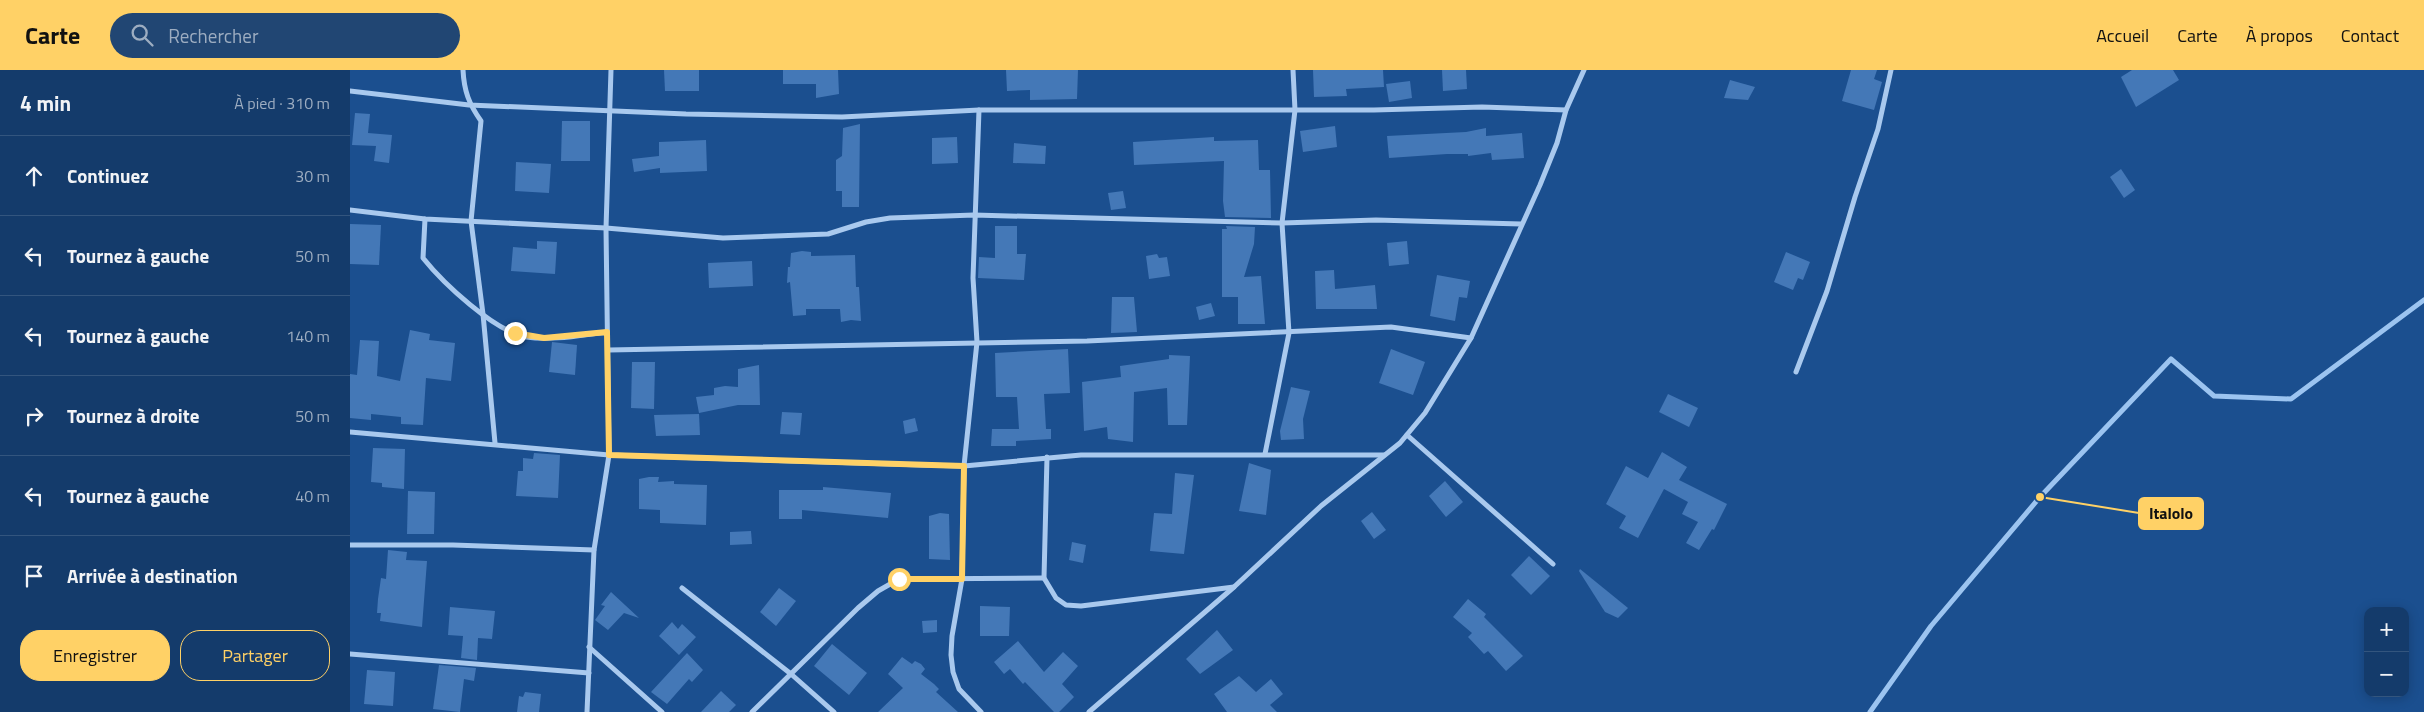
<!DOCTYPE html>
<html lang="fr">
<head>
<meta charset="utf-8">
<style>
  :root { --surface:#143b6b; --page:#214673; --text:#f1f3f6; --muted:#9dadc1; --line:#33557e; --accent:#ffd166 }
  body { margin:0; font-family:"Titillium Web",sans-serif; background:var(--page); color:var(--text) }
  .controls { position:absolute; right:15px; bottom:15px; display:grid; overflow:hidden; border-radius:10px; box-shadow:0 2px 12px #0003 }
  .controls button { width:45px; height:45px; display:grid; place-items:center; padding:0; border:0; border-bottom:1px solid var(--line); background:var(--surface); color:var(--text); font:25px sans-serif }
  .stop { position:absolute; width:15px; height:15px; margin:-11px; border:4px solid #ffd166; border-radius:50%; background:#fff }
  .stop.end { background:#ffd166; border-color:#fff; box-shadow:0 1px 5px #0008 }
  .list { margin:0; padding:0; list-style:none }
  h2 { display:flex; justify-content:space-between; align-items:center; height:65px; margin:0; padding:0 20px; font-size:21px }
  h2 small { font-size:16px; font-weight:400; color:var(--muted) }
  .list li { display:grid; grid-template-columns:32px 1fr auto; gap:15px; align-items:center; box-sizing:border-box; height:80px; padding:0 20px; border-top:1px solid var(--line) }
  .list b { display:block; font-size:19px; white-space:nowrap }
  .list em { font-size:16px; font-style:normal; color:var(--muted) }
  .actions { display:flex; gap:10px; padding:15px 20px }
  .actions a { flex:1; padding:11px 0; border:1px solid var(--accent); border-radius:20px; text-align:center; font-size:18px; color:var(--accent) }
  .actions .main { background:var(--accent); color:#111 }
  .icon { flex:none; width:28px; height:28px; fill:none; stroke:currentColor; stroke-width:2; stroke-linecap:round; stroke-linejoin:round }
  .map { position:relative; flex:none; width:2074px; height:642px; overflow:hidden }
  header { display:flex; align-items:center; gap:30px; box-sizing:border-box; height:70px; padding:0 25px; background:var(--accent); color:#111 }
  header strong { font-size:24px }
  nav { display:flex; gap:28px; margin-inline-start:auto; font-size:18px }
  .search { width:350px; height:45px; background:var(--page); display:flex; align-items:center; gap:12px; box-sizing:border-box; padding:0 18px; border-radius:28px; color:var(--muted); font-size:19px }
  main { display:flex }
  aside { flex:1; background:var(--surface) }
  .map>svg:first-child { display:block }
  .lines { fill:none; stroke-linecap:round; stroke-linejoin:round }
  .stream { stroke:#9cc4f0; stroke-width:5 }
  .building { fill:#4478b7 }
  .minor { stroke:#a9c9ee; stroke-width:5 }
  .route { stroke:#ffd166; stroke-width:6 }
  .leader { fill:none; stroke:#ffd166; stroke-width:2 }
  .callout-dot { fill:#ffd166; stroke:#1b4f8f; stroke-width:2 }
  .callout { fill:#ffd166; stroke:#ffd166; stroke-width:2 }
  .callout-label { font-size:16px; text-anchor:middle; font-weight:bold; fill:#111 }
</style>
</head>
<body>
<header>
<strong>Carte</strong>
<div class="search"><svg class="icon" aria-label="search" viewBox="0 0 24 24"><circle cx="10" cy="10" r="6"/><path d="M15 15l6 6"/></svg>Rechercher</div>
<nav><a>Accueil</a><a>Carte</a><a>À propos</a><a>Contact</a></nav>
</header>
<main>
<aside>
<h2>4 min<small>À pied · 310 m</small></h2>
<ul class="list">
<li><svg class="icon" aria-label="ahead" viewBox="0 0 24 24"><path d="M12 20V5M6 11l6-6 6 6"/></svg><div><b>Continuez</b></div><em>30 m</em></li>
<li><svg class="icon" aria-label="left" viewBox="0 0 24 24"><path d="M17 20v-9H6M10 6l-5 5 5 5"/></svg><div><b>Tournez à gauche</b></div><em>50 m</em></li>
<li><svg class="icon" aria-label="left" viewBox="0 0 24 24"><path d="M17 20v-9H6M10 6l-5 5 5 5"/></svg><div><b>Tournez à gauche</b></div><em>140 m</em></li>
<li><svg class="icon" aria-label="right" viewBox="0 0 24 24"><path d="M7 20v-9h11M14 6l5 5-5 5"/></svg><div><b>Tournez à droite</b></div><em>50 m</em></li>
<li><svg class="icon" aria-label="left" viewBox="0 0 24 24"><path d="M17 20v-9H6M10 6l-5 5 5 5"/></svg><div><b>Tournez à gauche</b></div><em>40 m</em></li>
<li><svg class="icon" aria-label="arrive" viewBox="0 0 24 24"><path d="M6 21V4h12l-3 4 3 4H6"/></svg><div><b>Arrivée à destination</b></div></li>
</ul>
<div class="actions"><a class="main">Enregistrer</a><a>Partager</a></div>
</aside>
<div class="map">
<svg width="2074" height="642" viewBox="0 0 2074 642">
  <rect width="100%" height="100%" fill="#1b4f8f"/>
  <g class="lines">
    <polyline class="stream" points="1520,642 1581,556 1690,427 1821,289 1864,326 1941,329 2074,230"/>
  </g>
  <g class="building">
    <polygon points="314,0 349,0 349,21 315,21"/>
    <polygon points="433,0 488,0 489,24 466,28 466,14 433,14"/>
    <polygon points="656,0 728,0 727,29 680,30 680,20 657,21"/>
    <polygon points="963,0 1033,0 1034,17 996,19 997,26 964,27"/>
    <polygon points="1092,0 1116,0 1117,19 1093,21"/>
    <polygon points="1501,0 1527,0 1524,9 1532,12 1524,40 1492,31"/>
    <polygon points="1782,0 1823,0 1829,10 1786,37 1771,7"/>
    <polygon points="1380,10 1405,17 1398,30 1374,28"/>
    <polygon points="1060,11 1062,28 1039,32 1036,14"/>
    <polygon points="5,43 20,44 18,63 42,65 39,93 24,91 26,76 2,75"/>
    <polygon points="212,51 240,51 240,91 211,91"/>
    <polygon points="510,54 509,137 492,137 492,121 486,121 486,90 492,86 493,58"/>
    <polygon points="985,56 987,77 953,82 950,61"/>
    <polygon points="1136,58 1136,66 1172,63 1174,88 1142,90 1141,83 1118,86 1118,84 1097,84 1039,88 1037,66 1116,62"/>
    <polygon points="607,67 608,93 582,94 582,68"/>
    <polygon points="864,67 864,71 908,70 909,100 920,100 921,148 875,147 873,131 874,91 784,95 783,72"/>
    <polygon points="356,70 357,101 310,103 310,98 284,102 282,89 309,86 309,72"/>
    <polygon points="664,73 696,76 695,94 663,93"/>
    <polygon points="166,92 201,94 199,123 165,121"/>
    <polygon points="1771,99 1785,120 1774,128 1760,107"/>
    <polygon points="773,121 776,138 761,140 758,123"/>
    <polygon points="0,154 31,155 29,195 0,194"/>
    <polygon points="645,156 667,156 667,184 676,184 674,210 628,208 629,187 645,188"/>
    <polygon points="876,156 905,157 904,174 894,207 911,206 915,254 888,254 888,227 872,227 872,159 877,159"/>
    <polygon points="187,171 207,172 205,204 161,201 163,177 187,179"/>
    <polygon points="1057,171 1059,194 1039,196 1037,173"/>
    <polygon points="452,181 461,182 461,186 505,185 506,217 509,217 511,251 501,250 491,252 490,239 456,239 456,245 443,246 440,212 437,213 438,197 440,197 441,183"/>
    <polygon points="1436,182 1460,192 1453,210 1448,208 1443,220 1424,212"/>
    <polygon points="807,184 809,188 817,187 820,206 799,209 796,186"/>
    <polygon points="402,191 403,216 359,218 358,193"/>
    <polygon points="984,200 985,219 1025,215 1027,239 966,239 965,201"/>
    <polygon points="1087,205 1120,211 1117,228 1109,227 1105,251 1080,246"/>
    <polygon points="762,227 784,227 787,262 761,263"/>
    <polygon points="861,233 865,246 849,250 846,237"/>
    <polygon points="60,260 80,264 79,270 105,273 101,311 76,308 73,355 51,354 51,347 21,344 21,350 0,348 0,304 7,305 10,270 29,271 27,306 50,311"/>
    <polygon points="202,272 227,275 225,305 199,302"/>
    <polygon points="718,279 720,323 694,324 696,359 701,359 701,369 666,371 666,376 641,376 642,359 669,359 667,327 646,327 645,283"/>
    <polygon points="1041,279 1075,292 1063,325 1029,313"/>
    <polygon points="819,285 840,286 837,355 818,355 817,318 784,322 783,372 758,369 757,357 734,361 732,312 771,307 770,296 819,289"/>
    <polygon points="282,292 305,292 304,339 281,338"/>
    <polygon points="409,295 410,335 388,335 349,343 346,327 364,325 364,318 375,316 388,317 388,299"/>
    <polygon points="941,317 960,321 953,349 954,369 931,370 930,361"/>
    <polygon points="1318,324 1348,338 1339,357 1309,342"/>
    <polygon points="432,342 452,343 450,365 430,364"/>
    <polygon points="349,344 350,365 306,366 304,345"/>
    <polygon points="565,348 568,361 555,364 553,351"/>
    <polygon points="23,378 55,379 54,419 32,417 32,413 21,412"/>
    <polygon points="1312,382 1337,397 1329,410 1377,434 1364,460 1362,459 1349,480 1336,473 1348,452 1332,444 1338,432 1314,419 1288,468 1269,458 1276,446 1256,434 1276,396 1298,408"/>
    <polygon points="184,383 210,385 208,428 166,426 168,401 173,401 173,388 183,389"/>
    <polygon points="899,393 921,400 916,445 889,441"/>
    <polygon points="825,403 844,405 834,484 800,481 804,443 822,444"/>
    <polygon points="299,407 309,407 308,412 324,411 324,414 357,415 356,455 310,453 310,440 289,439 289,409"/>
    <polygon points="1095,411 1113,432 1096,447 1079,426"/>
    <polygon points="473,417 541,423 538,448 452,440 452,449 429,449 429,420 473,420"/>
    <polygon points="58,421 85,422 84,464 57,464"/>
    <polygon points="1022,442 1036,460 1024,469 1011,451"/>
    <polygon points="590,443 599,444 600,490 579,489 579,446"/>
    <polygon points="401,461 402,474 380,475 380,462"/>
    <polygon points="722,472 736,475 733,493 719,490"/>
    <polygon points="38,480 57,482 56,490 77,491 72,557 30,551 31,543 27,543 28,529 31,508 36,509"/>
    <polygon points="1179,486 1200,506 1181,525 1161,505"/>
    <polygon points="1230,499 1278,538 1268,548 1255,542 1229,501"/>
    <polygon points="429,518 446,531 426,556 410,542"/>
    <polygon points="261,522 289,548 274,543 258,560 245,550 255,536 251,535"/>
    <polygon points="1118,529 1136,544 1134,547 1173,586 1156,601 1138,581 1134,584 1118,567 1122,563 1103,547"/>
    <polygon points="630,536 660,537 659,566 630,566"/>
    <polygon points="100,537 145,541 142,569 128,568 127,590 111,588 113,566 98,565"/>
    <polygon points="587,550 587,562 573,563 572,551"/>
    <polygon points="322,552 328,559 332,554 346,567 329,585 309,566"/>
    <polygon points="867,560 883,580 850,604 836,589"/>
    <polygon points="668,571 694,602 713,582 728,596 712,614 724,627 709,642 704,642 675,612 673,614 660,599 654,604 644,592"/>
    <polygon points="482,574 517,603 499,625 464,596"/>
    <polygon points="337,583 353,600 342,612 339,609 317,634 301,622"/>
    <polygon points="552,587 562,594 565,591 571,594 575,599 571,604 584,614 589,619 586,622 608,642 528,642 553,618 538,604"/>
    <polygon points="89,595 126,598 124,611 114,609 110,642 83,639"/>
    <polygon points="17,600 45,602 43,636 14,634"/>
    <polygon points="889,606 906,622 921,609 933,624 920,635 927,642 877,642 864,624"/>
    <polygon points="371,621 386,635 379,642 351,642"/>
    <polygon points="175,622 191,624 189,642 167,642 169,626 173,627"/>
  </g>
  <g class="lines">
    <g class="minor">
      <path d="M113,0C114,21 119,34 131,51L121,151L133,244L145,373"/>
      <polyline points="0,21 119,35 336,44 492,47 629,40 1024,40 1132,37 1216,40"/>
      <polyline points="629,40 623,208 627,272 614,396 612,509 602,566 601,585 603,602 609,619 631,642"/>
      <polyline points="0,140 75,149 256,158 373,168 478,164 516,152 540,148 624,145 932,153 1026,150 1171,154"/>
      <path d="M75,149L73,188C93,213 144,261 176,267C203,271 231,265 257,262"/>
      <polyline points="259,280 737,271 1041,257 1121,268"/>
      <polyline points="1446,302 1477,221 1505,127 1528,59 1541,0"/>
      <polyline points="0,362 259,385 572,395 614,396 731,385 1034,385"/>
      <polyline points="1057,365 1203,494"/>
      <polyline points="915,384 939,263 932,153 945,40 943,0"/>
      <polyline points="697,387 694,508 706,528 716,535 731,536 884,517"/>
      <polyline points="0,475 103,475 244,480"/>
      <polyline points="332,518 441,604 484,642"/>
      <polyline points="239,577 312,642"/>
      <polyline points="0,584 239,603"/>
      <polyline points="237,642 244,480 259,385 256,158 261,0"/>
      <polyline points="402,642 508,538 528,521 549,509 694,508"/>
      <polyline points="739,642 884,517 971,436 1050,373 1075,343 1121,268 1190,115 1207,73 1216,40 1234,0"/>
    </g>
  </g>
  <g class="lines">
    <polyline class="route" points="165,263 194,268 257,262 259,385 614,396 612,509 549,509"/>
  </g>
  <path class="leader" d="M1690 427L1789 443"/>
  <circle class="callout-dot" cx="1690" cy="427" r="5"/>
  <rect class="callout" x="1789" y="428" width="64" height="31" rx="5"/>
  <g class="callout-label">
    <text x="1821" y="449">Italolo</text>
  </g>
</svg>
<div class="controls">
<button>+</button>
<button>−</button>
</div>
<div class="stop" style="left:549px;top:509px"></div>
<div class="stop end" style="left:165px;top:263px"></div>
</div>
</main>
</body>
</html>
